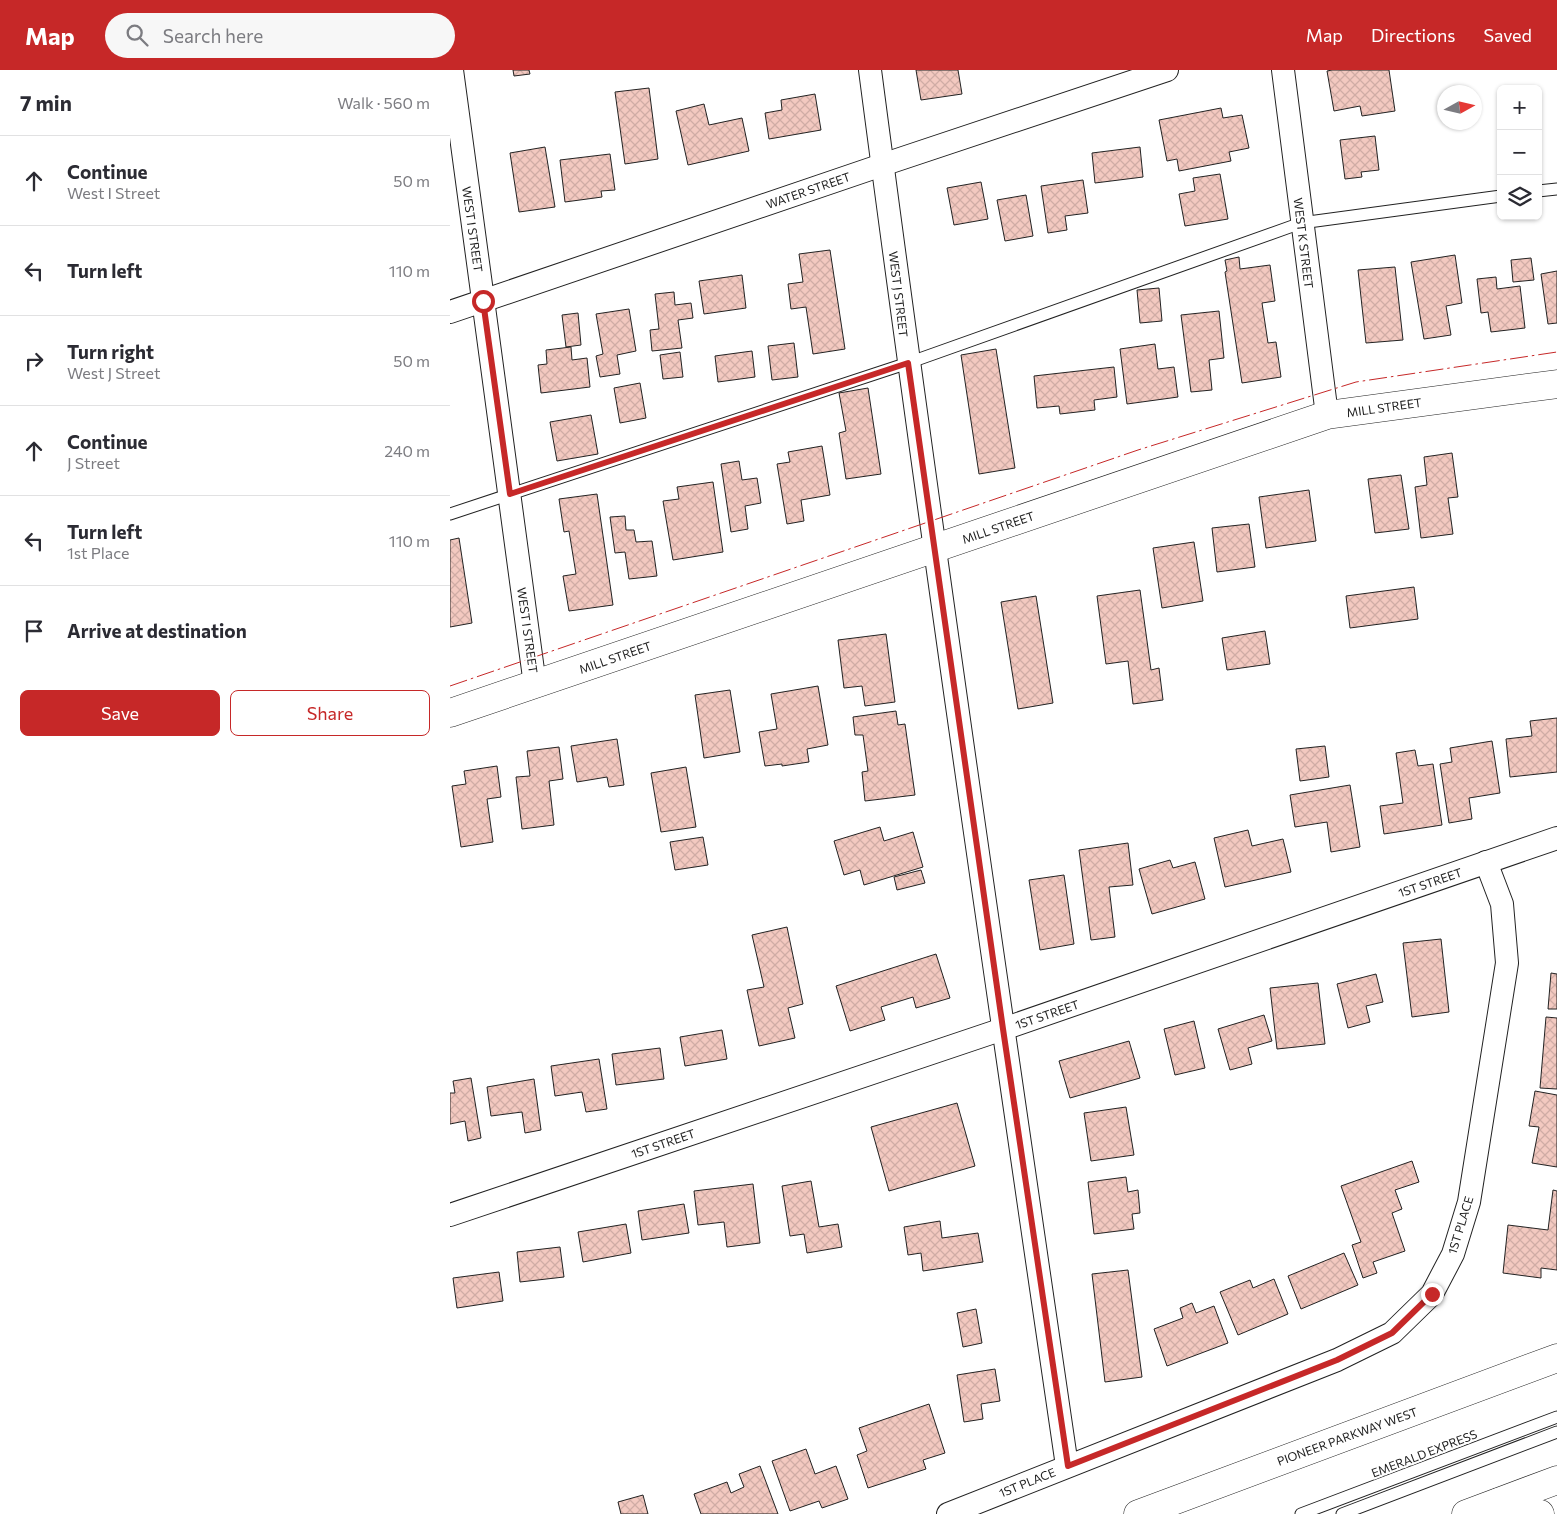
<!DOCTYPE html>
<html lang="en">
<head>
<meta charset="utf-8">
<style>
  :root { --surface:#fff; --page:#f7f7f7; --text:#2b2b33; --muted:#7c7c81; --line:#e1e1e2; --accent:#c62828 }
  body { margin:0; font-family:Commissioner,sans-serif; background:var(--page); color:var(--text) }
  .controls { position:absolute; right:15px; top:15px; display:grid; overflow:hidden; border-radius:8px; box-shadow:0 1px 4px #0004 }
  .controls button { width:45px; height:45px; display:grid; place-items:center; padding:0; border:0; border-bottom:1px solid var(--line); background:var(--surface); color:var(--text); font:25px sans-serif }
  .compass { position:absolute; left:987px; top:15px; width:45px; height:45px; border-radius:50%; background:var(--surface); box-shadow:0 1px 4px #0004; rotate:82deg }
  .stop { position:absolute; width:15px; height:15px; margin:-11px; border:4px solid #c62828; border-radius:50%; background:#fff }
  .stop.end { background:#c62828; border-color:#fff; box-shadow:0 1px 5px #0008 }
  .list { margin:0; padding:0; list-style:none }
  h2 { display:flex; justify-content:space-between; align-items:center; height:65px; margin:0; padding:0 20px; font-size:21px }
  h2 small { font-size:16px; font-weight:400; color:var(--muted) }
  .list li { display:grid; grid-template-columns:32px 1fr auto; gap:15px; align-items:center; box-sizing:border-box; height:90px; padding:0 20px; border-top:1px solid var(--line) }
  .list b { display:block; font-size:19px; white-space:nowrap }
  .list p { margin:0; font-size:16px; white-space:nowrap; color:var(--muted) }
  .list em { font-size:16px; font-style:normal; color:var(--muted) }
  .actions { display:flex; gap:10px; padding:15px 20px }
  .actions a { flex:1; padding:11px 0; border:1px solid var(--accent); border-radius:8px; text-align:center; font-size:18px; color:var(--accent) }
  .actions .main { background:var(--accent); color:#fff }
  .icon { flex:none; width:28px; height:28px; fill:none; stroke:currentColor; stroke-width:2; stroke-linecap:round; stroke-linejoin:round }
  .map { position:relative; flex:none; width:1107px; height:1444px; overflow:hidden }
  header { display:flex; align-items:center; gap:30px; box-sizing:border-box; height:70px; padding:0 25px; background:var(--accent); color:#fff }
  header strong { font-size:24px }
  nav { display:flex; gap:28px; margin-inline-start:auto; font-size:18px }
  .search { width:350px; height:45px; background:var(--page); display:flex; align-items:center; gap:12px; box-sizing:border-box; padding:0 18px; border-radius:28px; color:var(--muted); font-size:19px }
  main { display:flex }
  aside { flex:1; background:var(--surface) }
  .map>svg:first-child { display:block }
  .building { fill:url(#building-cross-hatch); stroke:#222 }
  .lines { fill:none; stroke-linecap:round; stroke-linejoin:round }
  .lane-casing { stroke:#222; stroke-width:13 }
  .street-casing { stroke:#222; stroke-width:24 }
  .secondary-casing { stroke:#222; stroke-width:29 }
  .primary-casing { stroke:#222; stroke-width:29 }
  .lane { stroke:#fff; stroke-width:11 }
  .street { stroke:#fff; stroke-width:22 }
  .secondary { stroke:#fff; stroke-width:28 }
  .primary { stroke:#fff; stroke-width:28 }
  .power { stroke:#c62828; stroke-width:1; stroke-dasharray:18 4 2.5 4; stroke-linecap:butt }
  .route { stroke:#c62828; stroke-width:6 }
  .labels { text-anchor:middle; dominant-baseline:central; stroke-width:4; stroke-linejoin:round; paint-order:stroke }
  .street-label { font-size:12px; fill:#222; stroke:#fff }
</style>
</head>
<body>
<header>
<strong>Map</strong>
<div class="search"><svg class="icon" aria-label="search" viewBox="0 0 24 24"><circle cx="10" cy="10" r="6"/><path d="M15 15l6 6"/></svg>Search here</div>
<nav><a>Map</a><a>Directions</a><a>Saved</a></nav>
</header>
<main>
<aside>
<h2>7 min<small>Walk · 560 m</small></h2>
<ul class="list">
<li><svg class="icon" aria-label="ahead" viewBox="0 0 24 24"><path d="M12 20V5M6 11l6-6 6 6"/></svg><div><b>Continue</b><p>West I Street</p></div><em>50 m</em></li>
<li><svg class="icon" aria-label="left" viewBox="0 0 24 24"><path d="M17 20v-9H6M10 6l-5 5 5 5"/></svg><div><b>Turn left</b></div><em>110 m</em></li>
<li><svg class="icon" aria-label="right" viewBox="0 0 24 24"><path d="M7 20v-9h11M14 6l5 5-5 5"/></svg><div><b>Turn right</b><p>West J Street</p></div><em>50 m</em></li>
<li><svg class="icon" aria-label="ahead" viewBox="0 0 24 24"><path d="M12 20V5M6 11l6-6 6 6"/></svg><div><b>Continue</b><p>J Street</p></div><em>240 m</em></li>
<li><svg class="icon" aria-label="left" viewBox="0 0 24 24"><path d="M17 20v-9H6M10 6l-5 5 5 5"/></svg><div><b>Turn left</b><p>1st Place</p></div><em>110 m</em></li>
<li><svg class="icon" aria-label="arrive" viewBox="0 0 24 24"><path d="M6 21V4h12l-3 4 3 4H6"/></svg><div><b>Arrive at destination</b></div></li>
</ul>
<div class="actions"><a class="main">Save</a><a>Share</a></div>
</aside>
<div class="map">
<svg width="1107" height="1444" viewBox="0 0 1107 1444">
  <defs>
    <pattern id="building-cross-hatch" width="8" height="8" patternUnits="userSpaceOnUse" patternTransform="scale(1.25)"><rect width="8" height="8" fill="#f3c9c0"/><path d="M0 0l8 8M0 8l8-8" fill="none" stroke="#d0aca5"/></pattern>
  </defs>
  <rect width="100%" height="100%" fill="#fff"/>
  <g class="building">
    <polygon points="63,0 79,0 80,4 64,6"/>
    <polygon points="466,0 508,0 512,24 471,30"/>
    <polygon points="882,0 939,0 945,41 912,46 910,36 884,41 877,1"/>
    <polygon points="199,18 208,89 175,94 165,22"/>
    <polygon points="365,24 371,60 319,69 315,43 332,40 331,30"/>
    <polygon points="254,34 259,55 292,48 299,81 238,95 226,41"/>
    <polygon points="771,38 773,48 792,45 799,78 779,82 781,91 729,101 727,89 717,91 709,50"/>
    <polygon points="925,66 929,100 911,102 912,107 895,109 890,70"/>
    <polygon points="95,77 105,137 69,142 60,83"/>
    <polygon points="690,77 693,107 645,113 642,83"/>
    <polygon points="160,84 165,120 151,121 152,127 115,132 110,90"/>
    <polygon points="770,104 778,149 735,156 729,124 745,121 743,108"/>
    <polygon points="633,110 638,143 615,146 617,160 598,163 591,116"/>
    <polygon points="531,112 538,149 504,155 497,118"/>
    <polygon points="576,125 583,166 555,171 547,130"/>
    <polygon points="380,180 395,279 363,284 356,237 341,239 338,214 353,212 349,184"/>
    <polygon points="1005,185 1012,233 996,236 1001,265 974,269 961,192"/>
    <polygon points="789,187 790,199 820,195 825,231 812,233 818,273 826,272 831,307 792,313 775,202 777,201 775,190"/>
    <polygon points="1081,188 1084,210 1063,212 1061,190"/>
    <polygon points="945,197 953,270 916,273 908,200"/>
    <polygon points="1107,201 1107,253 1098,254 1091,204"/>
    <polygon points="292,205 296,238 254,244 249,211"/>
    <polygon points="1046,207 1047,219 1070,216 1075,258 1041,262 1038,242 1031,243 1027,209"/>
    <polygon points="709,218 712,251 690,253 687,220"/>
    <polygon points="224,222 225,235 241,233 243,248 228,250 232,278 202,281 200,260 209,259 205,224"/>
    <polygon points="179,239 186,281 167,285 170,304 150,307 146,286 153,284 146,244"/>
    <polygon points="769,241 774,288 759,290 762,320 741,322 731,245"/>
    <polygon points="128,243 131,275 116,277 112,245"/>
    <polygon points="344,273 348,307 322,310 318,276"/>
    <polygon points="705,274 708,299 724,297 728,327 677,334 670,279"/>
    <polygon points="121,277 122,290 137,288 140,317 91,323 88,295 97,294 96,280"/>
    <polygon points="546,279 565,398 529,404 511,285"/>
    <polygon points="302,281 305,307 268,312 265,286"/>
    <polygon points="230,282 233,307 213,309 210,285"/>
    <polygon points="664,297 667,327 644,330 645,340 610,344 609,336 587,338 584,306"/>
    <polygon points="190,313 196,348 170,353 164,318"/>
    <polygon points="418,318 431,404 396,409 389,363 396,361 389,323"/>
    <polygon points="141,345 148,384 107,391 100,352"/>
    <polygon points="372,376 380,425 351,430 354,451 337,454 327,394 340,392 338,382"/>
    <polygon points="1002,383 1008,427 998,428 1003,464 971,468 965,417 977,415 974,387"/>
    <polygon points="289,391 292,410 307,408 311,433 295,436 298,459 281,462 271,394"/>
    <polygon points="951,405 959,459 925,463 918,409"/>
    <polygon points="263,412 273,482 223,490 213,431 229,429 227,417"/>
    <polygon points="859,420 866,471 816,478 809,427"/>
    <polygon points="147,424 163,535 119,541 113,506 126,504 119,461 114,462 109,429"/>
    <polygon points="175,446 176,460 184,460 186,472 202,471 207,506 179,509 175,482 165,483 160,447"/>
    <polygon points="799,454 805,497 767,502 762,458"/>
    <polygon points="9,468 22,553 0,557 0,470"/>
    <polygon points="744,472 753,531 712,538 703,478"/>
    <polygon points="964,517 968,549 900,558 896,526"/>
    <polygon points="690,520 701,600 709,598 713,630 683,634 678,591 656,594 647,526"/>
    <polygon points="586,526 603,633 568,639 551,532"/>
    <polygon points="815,561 820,594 777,600 772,568"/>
    <polygon points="436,564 445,632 415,636 412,616 394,618 388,570"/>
    <polygon points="368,616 378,675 357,679 359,692 332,696 332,694 315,696 309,662 327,659 321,624"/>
    <polygon points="280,620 290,682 254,688 245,625"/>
    <polygon points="446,641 448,655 455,654 465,725 415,731 412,702 418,701 413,665 405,665 403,647"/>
    <polygon points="1107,648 1107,702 1060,707 1056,669 1082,666 1080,651"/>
    <polygon points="167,669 174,715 159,717 157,707 127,712 121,676"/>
    <polygon points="1042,671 1050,723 1019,728 1022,749 999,753 990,694 1002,692 1000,678"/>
    <polygon points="875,676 879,707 850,711 846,679"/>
    <polygon points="109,677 113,709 99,711 104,755 72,759 66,707 80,706 77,681"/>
    <polygon points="965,680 968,696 983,694 992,755 934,764 930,736 953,733 946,683"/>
    <polygon points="47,696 51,727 37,729 43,772 11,777 2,716 16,714 14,701"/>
    <polygon points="236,697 246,757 211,762 201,703"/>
    <polygon points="900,715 910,777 881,782 877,752 845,757 840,725"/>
    <polygon points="430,757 434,771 463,762 473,797 414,815 410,800 394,805 384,771"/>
    <polygon points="798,760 802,776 833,769 841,802 775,817 764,768"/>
    <polygon points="253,767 258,795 225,800 220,772"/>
    <polygon points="678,773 683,815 659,817 665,867 641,870 629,780"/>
    <polygon points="720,790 723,798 745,792 755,829 702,844 689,799"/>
    <polygon points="471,800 475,813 447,820 444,807"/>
    <polygon points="614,805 624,874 590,880 579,810"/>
    <polygon points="337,857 353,934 338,938 345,968 309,976 297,920 314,917 302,865"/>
    <polygon points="991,869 999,942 962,947 953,873"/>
    <polygon points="486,884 500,928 466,938 463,927 431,937 435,950 400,961 386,916"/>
    <polygon points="1101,903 1107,904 1107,939 1098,939"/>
    <polygon points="926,904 933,932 916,936 920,952 898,958 887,914"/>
    <polygon points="868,913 875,974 827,979 820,918"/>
    <polygon points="814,945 822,971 798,978 802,994 780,1000 768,959"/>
    <polygon points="1096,947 1107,948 1107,1019 1090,1018"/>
    <polygon points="744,951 755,998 725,1005 714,959"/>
    <polygon points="272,960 277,989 235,996 230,967"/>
    <polygon points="679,971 690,1008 620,1028 609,991"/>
    <polygon points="210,978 214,1009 166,1015 162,984"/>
    <polygon points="149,989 157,1039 136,1042 132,1022 105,1026 101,996"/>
    <polygon points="21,1008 31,1068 18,1071 15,1051 0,1054 0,1023 5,1023 3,1011"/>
    <polygon points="84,1009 91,1060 75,1063 72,1042 41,1046 37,1017"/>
    <polygon points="1085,1021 1107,1025 1107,1097 1082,1093 1089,1057 1079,1056"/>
    <polygon points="507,1033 525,1096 439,1121 421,1057"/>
    <polygon points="676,1037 684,1085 641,1091 634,1043"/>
    <polygon points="962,1091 969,1112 945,1120 952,1139 942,1143 955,1181 923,1192 927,1203 913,1208 902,1175 911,1172 891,1116"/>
    <polygon points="676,1107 678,1122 688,1120 690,1143 682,1144 684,1159 644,1164 638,1112"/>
    <polygon points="361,1111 369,1157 388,1154 392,1177 357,1183 354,1164 340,1166 332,1116"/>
    <polygon points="303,1114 310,1173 277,1177 274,1152 248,1155 244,1121"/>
    <polygon points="1103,1120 1107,1121 1107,1200 1091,1198 1091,1208 1053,1203 1058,1155 1098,1160"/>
    <polygon points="234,1134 239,1163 192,1170 188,1141"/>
    <polygon points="490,1151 492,1168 528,1163 533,1192 473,1201 471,1183 458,1185 454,1157"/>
    <polygon points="176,1154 181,1183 133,1192 128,1162"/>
    <polygon points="110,1177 114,1207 70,1212 67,1182"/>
    <polygon points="894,1183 908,1215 851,1239 838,1206"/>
    <polygon points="678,1200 692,1307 655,1312 642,1204"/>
    <polygon points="49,1202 53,1231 7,1238 3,1208"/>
    <polygon points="824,1209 838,1244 788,1265 770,1222 800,1210 803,1218"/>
    <polygon points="742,1233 746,1243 764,1236 778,1273 717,1296 704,1259 733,1248 730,1238"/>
    <polygon points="526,1239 532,1273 513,1277 507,1243"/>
    <polygon points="545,1299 550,1331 531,1334 533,1349 514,1352 507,1305"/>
    <polygon points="479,1334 495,1383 473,1390 476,1399 418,1418 407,1385 417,1381 409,1358"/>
    <polygon points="356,1379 365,1404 386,1396 398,1429 372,1438 369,1431 340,1441 322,1391"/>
    <polygon points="310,1396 328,1444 251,1444 244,1424 277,1412 281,1423 294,1417 289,1404"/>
    <polygon points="193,1425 198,1444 171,1444 168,1432"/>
  </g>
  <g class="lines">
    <defs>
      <g id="lane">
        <polyline points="1088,121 1107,119"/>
        <polyline points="0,444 458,293 851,153 1051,126"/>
        <polyline points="851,1444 1107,1347"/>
        <polyline points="892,1444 1107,1362"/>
      </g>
      <g id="street">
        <polyline points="2,0 85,615"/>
        <path d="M420,0C481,466 549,931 617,1396"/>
        <polyline points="833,0 877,345"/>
        <polyline points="0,242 432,95 717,0"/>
        <polyline points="0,1145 553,959 1107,768"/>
        <polyline points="498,1444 887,1290 942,1263 982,1224 1003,1184 1019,1132 1057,893 1052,834 1036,792"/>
      </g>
      <polyline id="secondary" points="0,643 877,345 1107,314"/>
      <g id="primary">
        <polyline points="1049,1432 1090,1444"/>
        <polyline points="688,1444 1107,1288"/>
        <polyline points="1016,1444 1107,1410"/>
      </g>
    </defs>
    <use href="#lane" class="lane-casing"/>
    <use href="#street" class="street-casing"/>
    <use href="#secondary" class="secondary-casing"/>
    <use href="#primary" class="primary-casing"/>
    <use href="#lane" class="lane"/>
    <use href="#street" class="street"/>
    <use href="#secondary" class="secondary"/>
    <use href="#primary" class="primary"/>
    <polyline class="power" points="0,616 688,380 906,312 1107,282"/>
  </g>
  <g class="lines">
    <polyline class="route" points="33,231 60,424 458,293 553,959 618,1396 887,1290 942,1263 982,1224"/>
  </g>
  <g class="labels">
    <g class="street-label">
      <text transform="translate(358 120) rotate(-19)">WATER STREET</text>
      <text transform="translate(23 159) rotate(82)">WEST I STREET</text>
      <text transform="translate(854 173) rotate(83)">WEST K STREET</text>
      <text transform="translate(449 224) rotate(83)">WEST J STREET</text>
      <text transform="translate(934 337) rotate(-8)">MILL STREET</text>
      <text transform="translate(548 457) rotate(-19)">MILL STREET</text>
      <text transform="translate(78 560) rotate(82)">WEST I STREET</text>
      <text transform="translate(165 587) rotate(-19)">MILL STREET</text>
      <text transform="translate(980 812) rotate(-19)">1ST STREET</text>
      <text transform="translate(597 944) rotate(-19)">1ST STREET</text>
      <text transform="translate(213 1073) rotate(-19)">1ST STREET</text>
      <text transform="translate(1010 1155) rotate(-73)">1ST PLACE</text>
      <text transform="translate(897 1366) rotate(-20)">PIONEER PARKWAY WEST</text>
      <text transform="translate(974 1383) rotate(-21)">EMERALD EXPRESS</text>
      <text transform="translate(577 1412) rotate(-22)">1ST PLACE</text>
    </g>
  </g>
</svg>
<div class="controls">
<button>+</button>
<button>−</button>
<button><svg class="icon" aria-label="layers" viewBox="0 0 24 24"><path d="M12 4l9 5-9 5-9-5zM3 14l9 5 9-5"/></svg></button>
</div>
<svg class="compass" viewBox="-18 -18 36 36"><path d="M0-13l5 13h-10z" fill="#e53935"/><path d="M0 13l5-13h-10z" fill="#7c7c81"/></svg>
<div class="stop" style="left:33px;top:231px"></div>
<div class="stop end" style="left:982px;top:1224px"></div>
</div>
</main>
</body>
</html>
